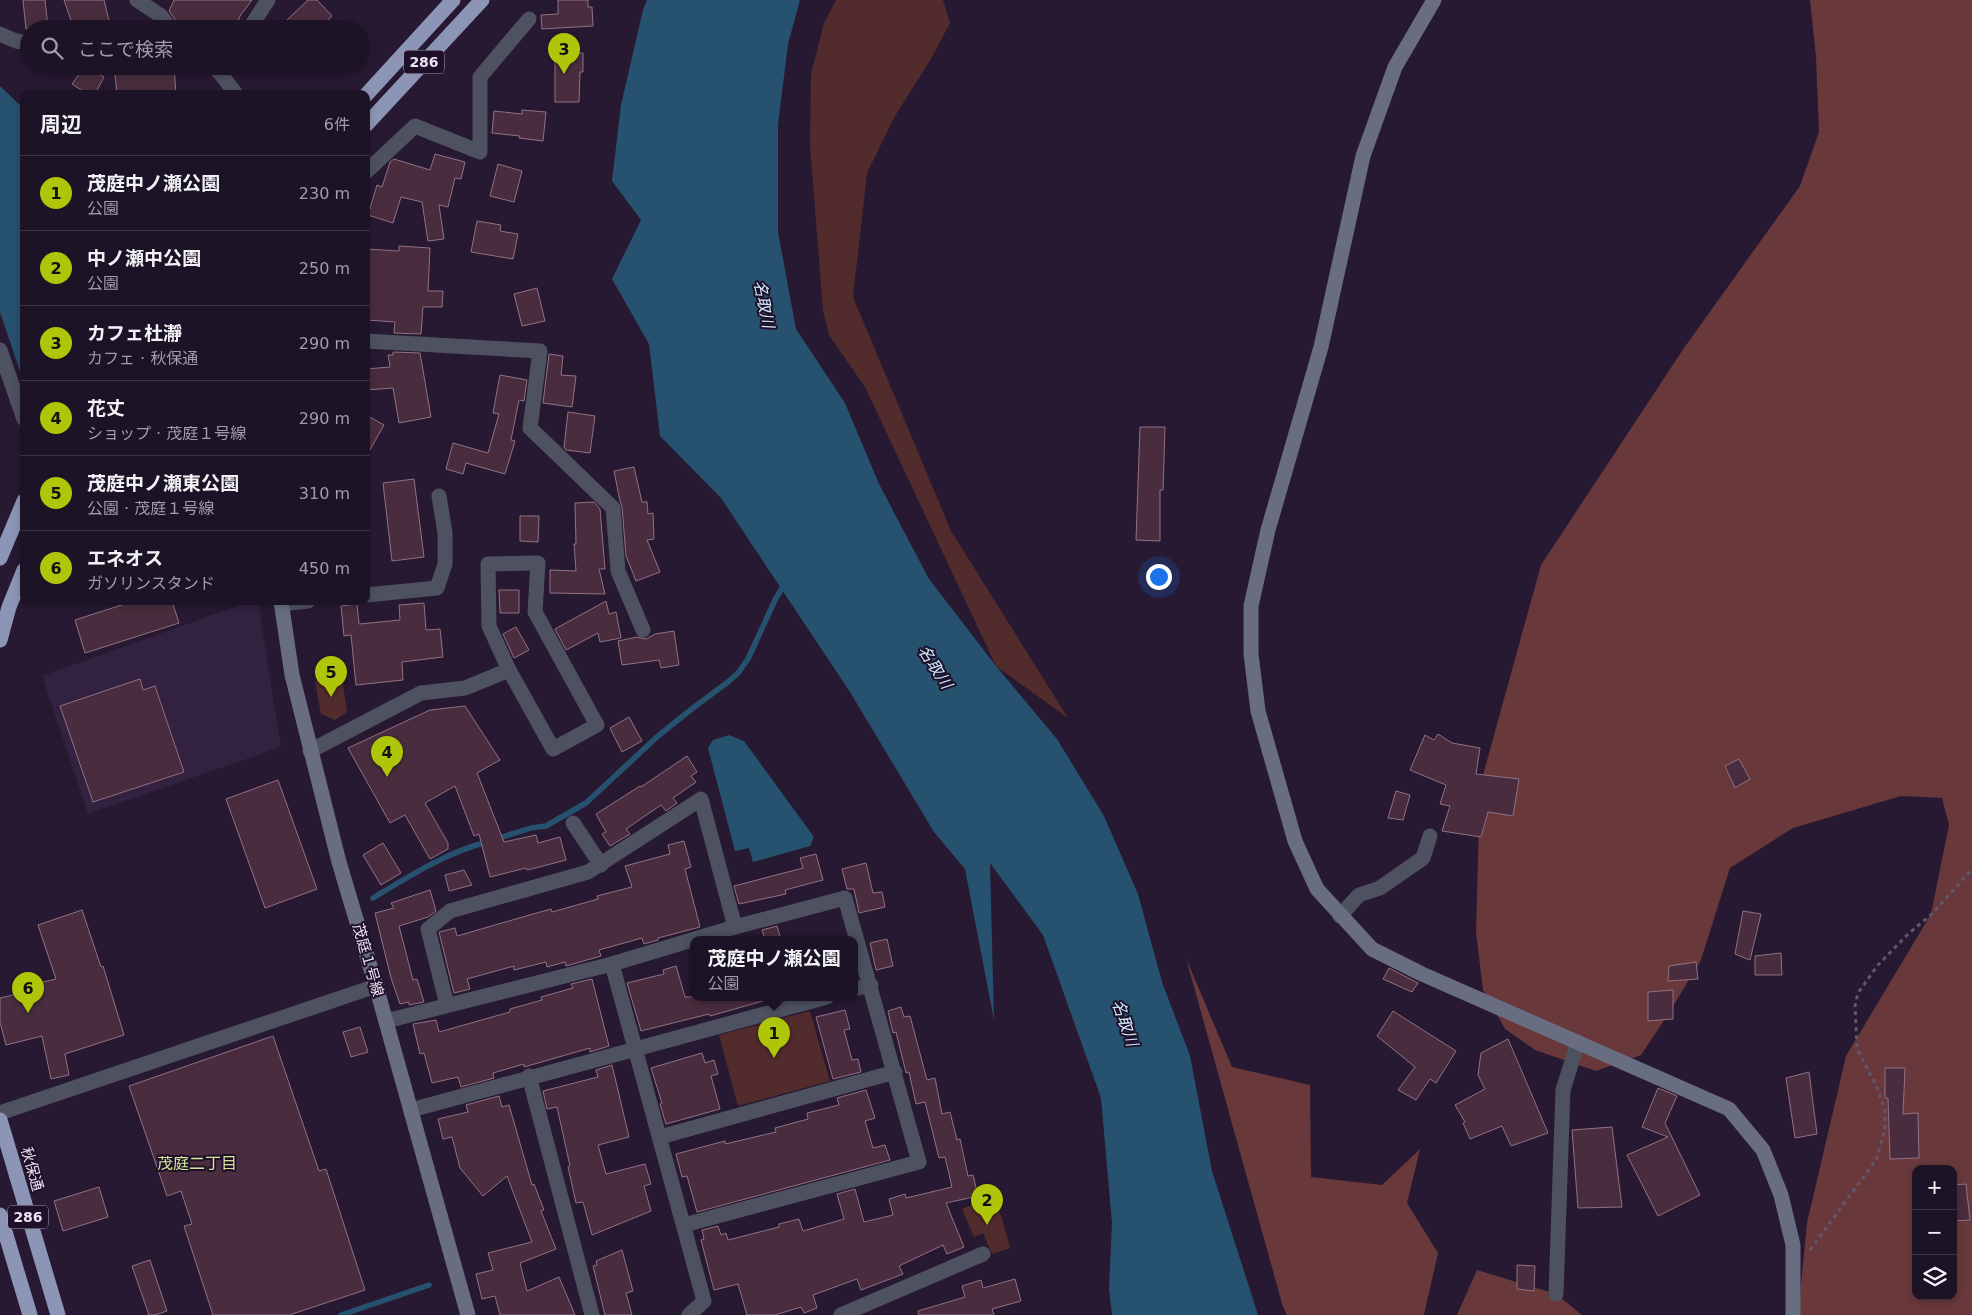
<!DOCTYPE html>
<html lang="ja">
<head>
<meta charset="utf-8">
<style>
  :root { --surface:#1d1326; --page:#251c2e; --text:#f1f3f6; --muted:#a09ea7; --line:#3b3243; --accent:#aec509 }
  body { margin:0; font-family:"DejaVu Sans","Noto Sans JP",sans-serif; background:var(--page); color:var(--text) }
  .controls { position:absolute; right:15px; bottom:15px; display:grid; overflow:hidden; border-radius:10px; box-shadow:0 2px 8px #0003 }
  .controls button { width:45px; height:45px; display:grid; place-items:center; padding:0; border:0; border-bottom:1px solid var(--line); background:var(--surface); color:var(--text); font:25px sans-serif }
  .you { position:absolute; left:1158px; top:576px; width:18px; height:18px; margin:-12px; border:4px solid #fff; border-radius:50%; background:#1a73e8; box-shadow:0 0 0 8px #1a73e833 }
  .badge { display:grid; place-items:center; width:32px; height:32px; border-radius:50%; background:var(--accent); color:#111; font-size:16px; font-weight:700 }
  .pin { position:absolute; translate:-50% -41px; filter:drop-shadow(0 1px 2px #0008) }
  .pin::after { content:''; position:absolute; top:26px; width:18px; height:15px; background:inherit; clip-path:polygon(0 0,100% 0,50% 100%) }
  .popup { position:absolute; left:690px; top:936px; width:168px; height:65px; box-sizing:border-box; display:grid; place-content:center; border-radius:10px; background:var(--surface); filter:drop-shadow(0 1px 4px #0005); font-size:16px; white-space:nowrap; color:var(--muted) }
  .popup b { font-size:19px; color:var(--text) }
  .popup::after { content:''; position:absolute; left:50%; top:100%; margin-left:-10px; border:10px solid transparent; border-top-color:var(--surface) }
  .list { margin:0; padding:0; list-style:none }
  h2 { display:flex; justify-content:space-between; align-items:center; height:65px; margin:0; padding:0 20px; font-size:21px }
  h2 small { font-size:16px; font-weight:400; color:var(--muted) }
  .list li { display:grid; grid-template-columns:32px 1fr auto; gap:15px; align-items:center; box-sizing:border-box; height:75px; padding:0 20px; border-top:1px solid var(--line) }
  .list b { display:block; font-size:19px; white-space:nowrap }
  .list p { margin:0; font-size:16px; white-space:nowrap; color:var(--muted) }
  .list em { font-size:16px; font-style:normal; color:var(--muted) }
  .icon { flex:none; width:28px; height:28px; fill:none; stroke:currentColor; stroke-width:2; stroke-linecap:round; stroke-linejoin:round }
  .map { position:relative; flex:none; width:1972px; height:1315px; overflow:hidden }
  .search { position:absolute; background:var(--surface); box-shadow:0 2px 8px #0003; left:20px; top:20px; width:350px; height:55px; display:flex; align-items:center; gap:12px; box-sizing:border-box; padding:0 18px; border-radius:28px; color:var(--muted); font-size:19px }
  .panel { position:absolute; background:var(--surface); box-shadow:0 2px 8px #0003; left:20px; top:90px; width:350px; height:515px; border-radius:10px }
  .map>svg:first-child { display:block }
  .built { fill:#32213f }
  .green { fill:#522b2d }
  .forest { fill:#69383b; fill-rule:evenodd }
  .water { fill:#27526f }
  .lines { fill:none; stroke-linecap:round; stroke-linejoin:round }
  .stream { stroke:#27526f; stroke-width:5.5 }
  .building { fill:#492d3e; stroke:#927184 }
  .path { stroke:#62566c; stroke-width:3; stroke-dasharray:4 4; stroke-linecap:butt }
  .street { stroke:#4e515f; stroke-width:15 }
  .secondary { stroke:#686d82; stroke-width:15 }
  .highway { stroke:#8d95b6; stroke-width:15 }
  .labels { text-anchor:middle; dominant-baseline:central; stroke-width:4; stroke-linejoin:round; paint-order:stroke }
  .shield { fill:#1e1028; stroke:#aea3b6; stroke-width:1 }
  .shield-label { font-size:14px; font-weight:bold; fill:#ebe2f3 }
  .street-label { font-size:15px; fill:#ebe2f3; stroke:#1e1028 }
  .water-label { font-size:16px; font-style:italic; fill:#cce6fa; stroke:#1e1028 }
  .neighbourhood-label { font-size:16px; fill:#d6e599; stroke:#1e1028 }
</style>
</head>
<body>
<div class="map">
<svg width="1972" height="1315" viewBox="0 0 1972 1315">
  <rect width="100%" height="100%" fill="#271932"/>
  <polygon class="built" points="251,601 258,601 281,747 88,814 42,676"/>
  <g class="green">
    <polygon points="836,0 943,0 950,23 931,59 895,116 867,173 853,297 951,531 1068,718 996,666 865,387 829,335 823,310 810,145 811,74 824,23"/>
    <polygon points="342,677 347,712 335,720 321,714 315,681"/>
    <polygon points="810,1011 830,1081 738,1106 719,1035"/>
    <polygon points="992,1196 1002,1218 1010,1248 992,1254 983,1233 974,1237 962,1209"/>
  </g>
  <g class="forest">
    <path d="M1810,0H1972V1315H1798L1807,1223L1846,1056L1931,914L1949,825L1942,798L1901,796L1793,828L1730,868L1701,960L1667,1016L1641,1055L1596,1071L1535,1050L1505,1029L1483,990L1476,932L1480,786L1541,565L1684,348L1800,186L1819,132L1816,57ZM1916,1169H1953V1296H1916Z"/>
    <polygon points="1186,958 1232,1067 1310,1085 1311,1177 1382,1185 1420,1149 1407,1203 1438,1253 1424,1315 1287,1315 1283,1307"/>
    <polygon points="1477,1270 1556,1294 1582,1315 1457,1315"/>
  </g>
  <g class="water">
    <polygon points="647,0 800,0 788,44 778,125 778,232 796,329 845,403 879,484 929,579 996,666 1057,739 1104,816 1138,894 1162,982 1190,1056 1212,1171 1258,1315 1112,1315 1109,1288 1112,1223 1101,1098 1043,935 990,863 994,1020 965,869 934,832 850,692 721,498 660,436 649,344 612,279 641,220 612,181 621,105 643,10"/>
    <polygon points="0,86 24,109 24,383 0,312"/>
    <polygon points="729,735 744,741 814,837 810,846 753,862 749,848 735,851 708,748 713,740"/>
  </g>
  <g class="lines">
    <g class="stream">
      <polyline points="496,839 531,828 546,826 586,803 658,736 693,708 728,682 738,673 748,659 775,600 785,583"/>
      <path d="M373,898C408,877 447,852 487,842"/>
      <polyline points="341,1315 429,1285"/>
    </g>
  </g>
  <g class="building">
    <polygon points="23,0 45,0 48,27 26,29"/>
    <polygon points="64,0 104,0 111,29 74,29"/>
    <polygon points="174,0 252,0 240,16 235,29 182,29 169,11"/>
    <polygon points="308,0 317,0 332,16 318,29 295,29 287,20"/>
    <polygon points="558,0 588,0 588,7 592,7 593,26 542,29 541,15 558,14"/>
    <polygon points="555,53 583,53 583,72 580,72 579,102 555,102"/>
    <polygon points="85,66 104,77 95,94 87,94 72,84"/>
    <polygon points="114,66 174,66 176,94 117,94"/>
    <polygon points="522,110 546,112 543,141 519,138 520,136 492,133 494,111 522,114"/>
    <polygon points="435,154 465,162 461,179 455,178 448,207 439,205 444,239 428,241 422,202 401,197 393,223 368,215 377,185 382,187 390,162 394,159 430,170"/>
    <polygon points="498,164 522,171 514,202 490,196"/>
    <polygon points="477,221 501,225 500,231 518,234 513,259 471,252"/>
    <polygon points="399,246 430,248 428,291 443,291 442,307 423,307 421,334 394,333 395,322 366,320 366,249 399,251"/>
    <polygon points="537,288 545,321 522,326 514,294"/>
    <polygon points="393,352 420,353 431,417 399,423 393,388 366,390 366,369 390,367 388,355 393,355"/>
    <polygon points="549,354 563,356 561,375 576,376 572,407 543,403"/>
    <polygon points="500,375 527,380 524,401 519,400 511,440 515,441 505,474 466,463 463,474 446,469 453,443 488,453 499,414 493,413"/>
    <polygon points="568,412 595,416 590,453 566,450 564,447"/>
    <polygon points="366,415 384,425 366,457"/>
    <polygon points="1140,427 1165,427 1163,490 1160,490 1160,541 1136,540"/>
    <polygon points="634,467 642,502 647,502 648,514 653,513 654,539 647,540 660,572 636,581 626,556 622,507 620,501 614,471"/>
    <polygon points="414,479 424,557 392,561 383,483"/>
    <polygon points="594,502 600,509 605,569 599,569 605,594 550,593 550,570 576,571 574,544 576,544 575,503"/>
    <polygon points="520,516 539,516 538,542 520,541"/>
    <polygon points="499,590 519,590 519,613 500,613"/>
    <polygon points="134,601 172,601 179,623 85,653 75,620"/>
    <polygon points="606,601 609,614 616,612 621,638 600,642 598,633 566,650 555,629"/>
    <polygon points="424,603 426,630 440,629 443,657 402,662 403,680 356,685 351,635 344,636 341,606 357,604 359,624 400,620 399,605"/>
    <polygon points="516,627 529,650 514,658 503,634"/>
    <polygon points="674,631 679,665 661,668 659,660 622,665 618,641 637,637 646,639 655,634"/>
    <polygon points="140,679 143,690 155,686 184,772 93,802 60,706"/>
    <polygon points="465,706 500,760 477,773 504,842 536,835 538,843 560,837 566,860 539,867 527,870 526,868 490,877 479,834 474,836 455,786 425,803 448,843 448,849 430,859 405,815 390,823 348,748 430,710"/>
    <polygon points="629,717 642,741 622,752 610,728"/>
    <polygon points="1438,734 1452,743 1480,748 1476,774 1519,779 1513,816 1488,812 1481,837 1442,831 1450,806 1440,804 1446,785 1410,770 1425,735 1434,740"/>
    <polygon points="687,756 697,772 691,776 696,782 673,798 677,803 666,811 661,805 626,829 630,834 610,846 602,834 606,832 596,814 640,786 641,787"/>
    <polygon points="1739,759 1750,779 1735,788 1725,766"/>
    <polygon points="278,780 317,889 265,908 226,799"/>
    <polygon points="1396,791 1410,795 1403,820 1388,818"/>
    <polygon points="684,841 691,867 685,869 700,927 658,938 658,940 644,944 642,938 599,950 601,956 566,966 565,962 547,967 546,962 514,970 514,966 467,979 470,989 454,993 439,932 455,928 457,936 533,914 551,909 552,912 598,899 597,896 632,887 625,866 670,854 668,845"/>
    <polygon points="383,843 401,873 381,885 363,855"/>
    <polygon points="816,854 823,880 785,890 786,894 739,904 734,886 803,868 800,858"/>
    <polygon points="866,863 873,893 882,892 885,907 859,913 854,889 847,889 842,869"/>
    <polygon points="464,870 472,885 449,891 445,875"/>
    <polygon points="430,890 436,911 428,917 399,926 413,980 417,979 424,1002 409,1005 409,1002 400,1004 391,978 375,913 394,908 391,903"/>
    <polygon points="82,910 101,967 103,966 124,1035 65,1054 69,1075 51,1079 42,1036 6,1045 0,1022 0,998 26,992 25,986 56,979 38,925"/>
    <polygon points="1743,911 1761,914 1750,960 1735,954"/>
    <polygon points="777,926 781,939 765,939 762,930"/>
    <polygon points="887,939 893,966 876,970 870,943"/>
    <polygon points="1781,953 1782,975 1755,975 1755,956"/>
    <polygon points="1696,962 1698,979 1668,981 1669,966"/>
    <polygon points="676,966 685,997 763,997 763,1001 710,1016 709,1014 641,1031 627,983 664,974 663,970"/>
    <polygon points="1389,968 1418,983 1412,992 1383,979"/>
    <polygon points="592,979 609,1046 590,1052 590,1048 524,1067 524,1064 493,1073 494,1078 461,1087 458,1077 432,1083 424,1053 420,1054 413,1024 436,1020 439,1032 510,1012 510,1009 542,1000 541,997 573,988 571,984"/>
    <polygon points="1673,990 1673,1019 1648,1021 1648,992"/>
    <polygon points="901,1007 904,1017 910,1016 927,1080 935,1078 942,1114 950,1112 957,1140 960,1139 968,1176 973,1175 978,1196 946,1203 964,1247 947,1254 943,1245 899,1266 903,1274 861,1290 857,1279 813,1295 817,1308 804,1313 801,1307 775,1315 747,1315 738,1284 714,1290 701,1240 704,1239 702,1230 718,1226 721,1235 726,1233 728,1240 779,1227 779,1224 799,1219 803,1231 844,1219 837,1194 855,1189 864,1222 893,1215 889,1199 905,1194 906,1198 952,1187 945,1157 939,1158 925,1102 916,1104 909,1072 906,1073 896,1032 893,1033 888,1011"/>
    <polygon points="845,1010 850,1029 844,1030 852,1060 858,1059 861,1072 833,1079 816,1017"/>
    <polygon points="1393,1011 1456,1051 1436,1083 1430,1079 1416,1100 1398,1090 1415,1067 1377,1036"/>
    <polygon points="360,1027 368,1052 351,1057 343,1032"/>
    <polygon points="273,1036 319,1171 326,1169 365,1290 289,1315 213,1315 184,1226 192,1224 181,1191 167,1196 129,1086"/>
    <polygon points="1508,1039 1548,1133 1511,1146 1502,1126 1470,1139 1463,1123 1465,1122 1455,1105 1485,1089 1478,1075 1481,1053"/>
    <polygon points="702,1053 705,1063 714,1060 718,1074 711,1076 720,1109 666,1124 660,1104 662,1103 651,1068"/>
    <polygon points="612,1065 629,1137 598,1145 606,1174 645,1164 651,1184 644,1186 651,1211 592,1235 583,1202 576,1203 568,1167 570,1166 557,1107 547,1109 543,1091 598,1077 596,1070"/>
    <polygon points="1885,1068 1905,1068 1903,1114 1918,1113 1919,1158 1890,1159 1888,1098 1885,1098"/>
    <polygon points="1809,1072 1817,1134 1795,1138 1786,1078"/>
    <polygon points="1658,1088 1677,1096 1665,1123 1700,1195 1658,1216 1627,1155 1668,1137 1642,1127"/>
    <polygon points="866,1090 875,1118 865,1121 873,1148 885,1145 890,1160 697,1212 687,1176 682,1177 676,1154 725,1141 725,1144 776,1132 775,1128 808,1119 807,1113 839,1105 837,1098"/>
    <polygon points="499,1096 502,1107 509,1105 532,1185 534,1184 544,1210 541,1211 556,1249 520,1263 527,1291 559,1277 575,1315 500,1315 495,1296 482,1299 476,1274 493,1270 488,1253 532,1242 507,1176 483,1196 460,1168 452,1137 443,1139 438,1119 468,1112 466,1105"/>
    <polygon points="1612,1127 1622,1207 1578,1208 1572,1130"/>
    <polygon points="1966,1184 1970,1220 1953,1221 1953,1185"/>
    <polygon points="99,1187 108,1217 63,1231 54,1201"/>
    <polygon points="622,1250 633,1291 626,1293 632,1315 605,1315 593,1266 597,1265 596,1261"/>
    <polygon points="150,1260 167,1311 155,1315 149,1315 132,1266"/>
    <polygon points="1517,1265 1535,1266 1534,1291 1517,1289"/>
    <polygon points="1015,1279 1021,1301 992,1309 994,1315 919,1315 918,1311 965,1297 962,1286 981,1280 983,1288"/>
  </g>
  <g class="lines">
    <polyline class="path" points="1810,1250 1876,1160 1885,1129 1885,1110 1876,1085 1857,1048 1855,1006 1858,993 1878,965 1907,935 1933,913 1972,869"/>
    <g class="street">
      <polyline points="137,0 161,16 171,29"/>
      <polyline points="249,29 268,0"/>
      <polyline points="0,34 16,41 29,43"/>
      <polyline points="213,66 220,73 236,94"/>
      <polyline points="366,172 415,126 480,152 480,77 529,19"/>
      <polyline points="366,341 540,351 530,428 613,508 618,571 643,630"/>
      <polyline points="0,350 24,419"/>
      <polyline points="366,595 437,588 445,564 445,533 439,496"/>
      <polyline points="281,604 308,601"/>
      <polyline points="310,751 421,693 465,688 509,670 489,626 488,564 538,563 535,612 597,725 553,749 509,670"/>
      <polyline points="573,823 601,865"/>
      <polyline points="1340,916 1359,895 1380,888 1423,858 1430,836"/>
      <polyline points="612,964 704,1301 689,1315"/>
      <polyline points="854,989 871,985"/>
      <polyline points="447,1005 428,929 450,911 588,872 701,799 735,927"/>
      <polyline points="386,1021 612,964 735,927 845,898 919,1162 684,1225"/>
      <polyline points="529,1076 592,1315"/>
      <polyline points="411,1110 827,997"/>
      <polyline points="0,1113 376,986"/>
      <polyline points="660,1137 895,1072"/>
      <polyline points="1556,1294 1563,1090 1578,1042"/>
      <polyline points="841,1315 983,1254"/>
    </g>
    <g class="secondary">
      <polyline points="1434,0 1395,67 1363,156 1321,347 1268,530 1251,606 1251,654 1258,711 1295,841 1317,889 1372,949 1422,974 1729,1109 1763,1150 1781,1195 1793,1245 1793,1315"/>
      <polyline points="281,601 292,675 339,862 376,986 468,1315"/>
    </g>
    <g class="highway">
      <polyline points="366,95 453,0"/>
      <polyline points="366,125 482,0"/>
      <polyline points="0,558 24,501"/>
      <polyline points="0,640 9,607 24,570"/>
      <polyline points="0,1120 58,1315"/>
      <polyline points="0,1215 30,1315"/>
    </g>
  </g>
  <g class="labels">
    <g class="shield">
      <rect x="404" y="50.5" width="40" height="23" rx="4"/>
      <rect x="8" y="1205.5" width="40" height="23" rx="4"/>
    </g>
    <g class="shield-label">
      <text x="424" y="62">286</text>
      <text x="28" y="1217">286</text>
    </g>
    <g class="street-label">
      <text transform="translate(368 960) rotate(74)">茂庭１号線</text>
      <text transform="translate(32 1169) rotate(74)">秋保通</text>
    </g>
    <g class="water-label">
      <text transform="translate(764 304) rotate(79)">名取川</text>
      <text transform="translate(935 667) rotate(57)">名取川</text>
      <text transform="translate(1125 1023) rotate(71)">名取川</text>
    </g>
    <g class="neighbourhood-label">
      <text x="197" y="1163">茂庭二丁目</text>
    </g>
  </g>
</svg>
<div class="controls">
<button>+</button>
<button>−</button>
<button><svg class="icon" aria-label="layers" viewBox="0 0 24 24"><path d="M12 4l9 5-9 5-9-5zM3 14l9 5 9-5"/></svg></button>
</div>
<div class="you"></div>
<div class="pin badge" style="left:774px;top:1058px">1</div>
<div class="popup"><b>茂庭中ノ瀬公園</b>公園</div>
<div class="pin badge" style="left:987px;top:1225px">2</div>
<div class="pin badge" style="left:564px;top:74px">3</div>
<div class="pin badge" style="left:387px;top:777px">4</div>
<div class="pin badge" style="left:331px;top:697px">5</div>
<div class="pin badge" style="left:28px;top:1013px">6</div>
<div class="search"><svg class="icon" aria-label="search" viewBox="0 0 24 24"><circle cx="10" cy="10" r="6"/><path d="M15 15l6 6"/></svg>ここで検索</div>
<section class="panel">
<h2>周辺<small>6件</small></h2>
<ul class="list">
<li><span class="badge">1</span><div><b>茂庭中ノ瀬公園</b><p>公園</p></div><em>230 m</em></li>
<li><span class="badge">2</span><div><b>中ノ瀬中公園</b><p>公園</p></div><em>250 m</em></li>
<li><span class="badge">3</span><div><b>カフェ杜瀞</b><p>カフェ · 秋保通</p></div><em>290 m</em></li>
<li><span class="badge">4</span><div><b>花丈</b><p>ショップ · 茂庭１号線</p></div><em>290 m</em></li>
<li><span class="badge">5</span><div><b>茂庭中ノ瀬東公園</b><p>公園 · 茂庭１号線</p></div><em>310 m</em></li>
<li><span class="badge">6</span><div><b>エネオス</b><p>ガソリンスタンド</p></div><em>450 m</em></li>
</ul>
</section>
</div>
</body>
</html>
